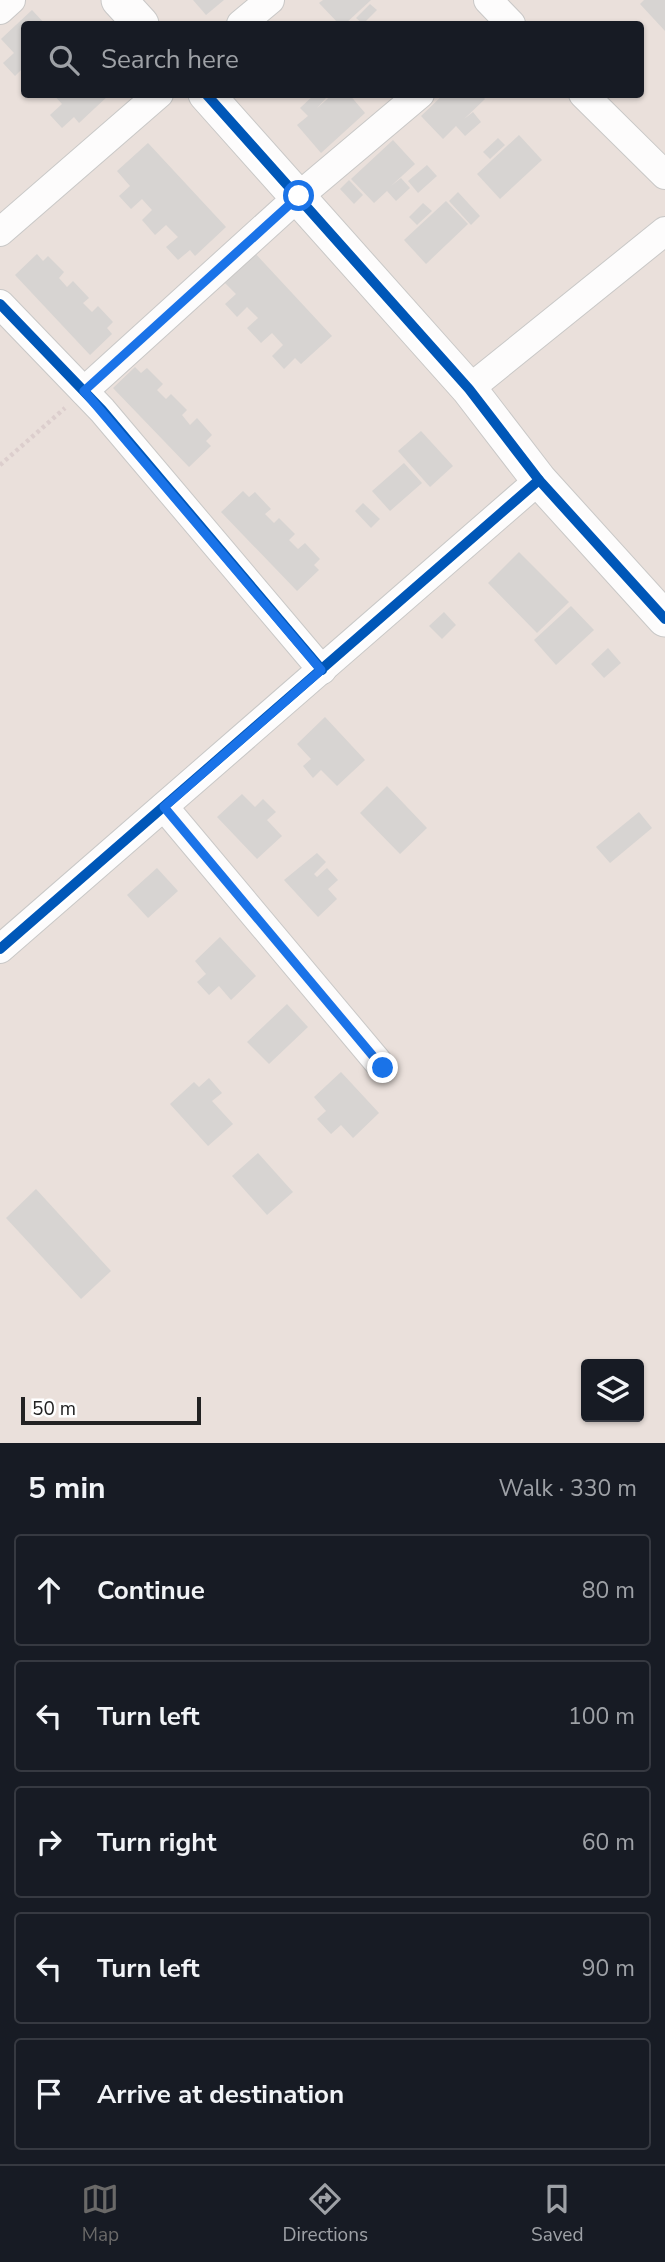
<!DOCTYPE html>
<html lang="en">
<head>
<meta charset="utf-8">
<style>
  :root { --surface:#171b24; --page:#242831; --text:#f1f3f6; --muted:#9ea1a6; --line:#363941; --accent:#6a6968 }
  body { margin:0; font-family:"Nunito Sans",sans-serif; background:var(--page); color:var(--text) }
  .controls { position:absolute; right:21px; bottom:21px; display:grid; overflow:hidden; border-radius:7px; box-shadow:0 2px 5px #0004 }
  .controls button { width:63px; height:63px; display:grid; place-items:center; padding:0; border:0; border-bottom:2px solid var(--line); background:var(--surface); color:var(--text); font:35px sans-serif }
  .scale { position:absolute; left:21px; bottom:18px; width:180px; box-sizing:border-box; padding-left:7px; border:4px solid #222; border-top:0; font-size:19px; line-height:24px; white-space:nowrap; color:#222; -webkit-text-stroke:5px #fff; paint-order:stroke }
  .stop { position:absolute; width:21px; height:21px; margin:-16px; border:5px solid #1a73e8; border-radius:50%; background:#fff }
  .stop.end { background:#1a73e8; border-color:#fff; box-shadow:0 2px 7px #0008 }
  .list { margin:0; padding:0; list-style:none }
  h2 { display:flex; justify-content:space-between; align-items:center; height:91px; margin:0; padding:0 28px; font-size:30px }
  h2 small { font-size:23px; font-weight:400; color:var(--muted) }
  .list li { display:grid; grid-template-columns:46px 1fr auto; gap:21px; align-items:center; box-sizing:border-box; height:112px; margin:0 14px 14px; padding:0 14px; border:2px solid var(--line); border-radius:7px }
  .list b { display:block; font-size:26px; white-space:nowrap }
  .list em { font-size:23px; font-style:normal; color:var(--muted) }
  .icon { flex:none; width:38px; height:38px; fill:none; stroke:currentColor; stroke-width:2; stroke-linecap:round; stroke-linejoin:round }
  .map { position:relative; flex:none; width:665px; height:1443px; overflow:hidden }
  .search { position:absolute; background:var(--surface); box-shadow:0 2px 5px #0004; left:21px; right:21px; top:21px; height:77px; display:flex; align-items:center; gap:18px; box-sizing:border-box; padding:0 24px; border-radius:7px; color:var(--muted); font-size:26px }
  .sheet { height:721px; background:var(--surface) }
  nav { display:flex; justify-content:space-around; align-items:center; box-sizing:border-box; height:98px; border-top:2px solid var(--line); background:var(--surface); font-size:19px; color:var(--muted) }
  nav a { display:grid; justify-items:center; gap:4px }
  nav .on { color:var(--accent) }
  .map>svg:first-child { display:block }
  .military { fill:#eae0db; fill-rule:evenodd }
  .building { fill:#d7d4d2 }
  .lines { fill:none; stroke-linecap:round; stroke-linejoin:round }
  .minor-casing { stroke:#c9c8c7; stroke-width:30 }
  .tertiary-casing { stroke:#c9c8c7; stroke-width:37 }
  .path { stroke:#dccecd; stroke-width:4.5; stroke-dasharray:3.5 3.5; stroke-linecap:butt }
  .minor { stroke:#fdfcfc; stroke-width:28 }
  .tertiary { stroke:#fdfcfc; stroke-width:35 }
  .cycleway-casing { stroke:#fff; stroke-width:15 }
  .cycleway { stroke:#0057b8; stroke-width:10 }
  .route { stroke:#1a73e8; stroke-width:9 }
</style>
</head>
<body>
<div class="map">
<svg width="665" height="1443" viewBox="0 0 665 1443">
  <rect width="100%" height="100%" fill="#f0eeeb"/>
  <path class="military" d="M0,0H665V1443H0ZM24,24H640V94H24ZM586,1364H639V1417H586Z"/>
  <g class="building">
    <polygon points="193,0 224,0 206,15"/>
    <polygon points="323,0 371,0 345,24 339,24 319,3"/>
    <polygon points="644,0 665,0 665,31 640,4"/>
    <polygon points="370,4 377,10 363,24 356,18"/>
    <polygon points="32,10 45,24 24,24 24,67 15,76 3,63 14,53 1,39"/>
    <polygon points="53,94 110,94 79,123 74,117 62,128 50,115 62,104"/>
    <polygon points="315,94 323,94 326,98 317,108 333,94 349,94 365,113 321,153 297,125 308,116 300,108"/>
    <polygon points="444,94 481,94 485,99 464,119 473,112 481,122 465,136 456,126 443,139 421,116"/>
    <polygon points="519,135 542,160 500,199 477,174"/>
    <polygon points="498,138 505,145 490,159 483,152"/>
    <polygon points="393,140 415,164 391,186 401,178 410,188 396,201 387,191 374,203 351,179"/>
    <polygon points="148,143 226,227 195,256 190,250 178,260 166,247 178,237 166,225 155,235 142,220 152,210 142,199 131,209 119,196 130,186 117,171"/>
    <polygon points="427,165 437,176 418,193 408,181"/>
    <polygon points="349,180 363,195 354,204 340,189"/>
    <polygon points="458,192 480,216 471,225 449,201"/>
    <polygon points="446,201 468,224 426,264 404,240"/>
    <polygon points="423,203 432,211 417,225 409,217"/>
    <polygon points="253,251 332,336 301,364 295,358 284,369 272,356 283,345 272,333 261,343 247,328 258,318 247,307 237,317 225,304 236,294 222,280"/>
    <polygon points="37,254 43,261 48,256 64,272 59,278 67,287 73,281 89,298 83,303 92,312 98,306 113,322 107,328 112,334 90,355 15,275"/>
    <polygon points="135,367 141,373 147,368 163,384 157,390 166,399 171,394 187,410 182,415 190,425 197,418 212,435 206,441 211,446 189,467 113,388"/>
    <polygon points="421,431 453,466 430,487 398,451"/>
    <polygon points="404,463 422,483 390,511 372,491"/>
    <polygon points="243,491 249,497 255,492 271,509 265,514 274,523 279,518 295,534 289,540 298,549 305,543 320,559 314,565 319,570 297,591 221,512"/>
    <polygon points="363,503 380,519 371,528 355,511"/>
    <polygon points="519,552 569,602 537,633 488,583"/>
    <polygon points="571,606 594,630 556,665 534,640"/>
    <polygon points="444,612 456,625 442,639 429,626"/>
    <polygon points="608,648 621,663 604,678 591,664"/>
    <polygon points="325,717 365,760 337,786 321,770 313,778 303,766 311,759 297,744"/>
    <polygon points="387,786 427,828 400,854 360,813"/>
    <polygon points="242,794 255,807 263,799 276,812 267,820 282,836 257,859 217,817"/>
    <polygon points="639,812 652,828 610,863 596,847"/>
    <polygon points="317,853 326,862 314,874 317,877 327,868 338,880 328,889 337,899 318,917 284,880"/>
    <polygon points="157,868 178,891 148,918 127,895"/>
    <polygon points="220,937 256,976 231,1000 219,986 209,995 197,982 206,974 195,961"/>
    <polygon points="287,1004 308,1027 269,1064 247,1042"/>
    <polygon points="341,1072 379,1113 353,1138 341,1125 331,1134 317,1119 326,1111 314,1097"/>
    <polygon points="209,1078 222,1093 212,1101 233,1124 208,1146 170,1104 194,1082 199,1087"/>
    <polygon points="258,1153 293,1192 267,1215 232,1176"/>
    <polygon points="36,1189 111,1271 81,1299 6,1218"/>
  </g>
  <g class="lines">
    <defs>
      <g id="minor">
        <polyline points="488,0 511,24"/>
        <polyline points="0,10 11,0"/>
        <polyline points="241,24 270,0"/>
        <polyline points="583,94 665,175"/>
        <polyline points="0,232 159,94"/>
        <polyline points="0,304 102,410 322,670"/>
        <polyline points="469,389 665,231"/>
        <polyline points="84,391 299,196 420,94"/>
        <polyline points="164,807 383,1068"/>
        <polyline points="0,949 539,480"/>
      </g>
      <g id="tertiary">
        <polyline points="119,0 141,24"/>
        <polyline points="206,94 469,389 539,480 665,619"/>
      </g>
    </defs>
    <use href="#minor" class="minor-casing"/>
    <use href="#tertiary" class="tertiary-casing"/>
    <polyline class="path" points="0,465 65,408"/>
    <use href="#minor" class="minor"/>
    <use href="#tertiary" class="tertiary"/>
    <defs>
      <g id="cycleway">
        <polyline points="206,94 469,389 539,480 665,619"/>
        <polyline points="0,304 102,410 322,670"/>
        <polyline points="0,949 539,480"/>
      </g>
    </defs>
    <use href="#cycleway" class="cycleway-casing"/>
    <use href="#cycleway" class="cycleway"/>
  </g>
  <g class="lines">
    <polyline class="route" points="299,196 84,391 321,670 164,807 383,1068"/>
  </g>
</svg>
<div class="controls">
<button><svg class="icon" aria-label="layers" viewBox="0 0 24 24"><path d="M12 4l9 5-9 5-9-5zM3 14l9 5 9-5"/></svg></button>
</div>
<div class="scale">50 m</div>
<div class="stop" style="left:299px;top:196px"></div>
<div class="stop end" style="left:383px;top:1068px"></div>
<div class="search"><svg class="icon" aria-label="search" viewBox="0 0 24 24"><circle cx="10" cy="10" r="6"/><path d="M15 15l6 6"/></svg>Search here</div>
</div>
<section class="sheet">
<h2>5 min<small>Walk · 330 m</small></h2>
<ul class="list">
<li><svg class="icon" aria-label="ahead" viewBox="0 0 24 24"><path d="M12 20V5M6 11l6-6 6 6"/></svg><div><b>Continue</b></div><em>80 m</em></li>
<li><svg class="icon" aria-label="left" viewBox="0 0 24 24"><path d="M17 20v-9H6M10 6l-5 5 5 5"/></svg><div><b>Turn left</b></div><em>100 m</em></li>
<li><svg class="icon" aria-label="right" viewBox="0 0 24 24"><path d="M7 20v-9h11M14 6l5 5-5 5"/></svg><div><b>Turn right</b></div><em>60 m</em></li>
<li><svg class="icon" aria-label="left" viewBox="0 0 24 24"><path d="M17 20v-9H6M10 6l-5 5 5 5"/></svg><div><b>Turn left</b></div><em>90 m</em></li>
<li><svg class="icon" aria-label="arrive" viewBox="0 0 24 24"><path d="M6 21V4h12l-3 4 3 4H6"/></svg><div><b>Arrive at destination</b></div></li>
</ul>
</section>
<nav>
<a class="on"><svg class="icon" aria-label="map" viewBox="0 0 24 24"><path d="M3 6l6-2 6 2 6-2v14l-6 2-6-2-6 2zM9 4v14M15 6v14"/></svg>Map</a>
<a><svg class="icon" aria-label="directions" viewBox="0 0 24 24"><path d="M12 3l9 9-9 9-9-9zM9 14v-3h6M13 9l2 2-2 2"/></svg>Directions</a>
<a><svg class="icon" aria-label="saved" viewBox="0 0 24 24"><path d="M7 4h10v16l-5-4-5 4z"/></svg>Saved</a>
</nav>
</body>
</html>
